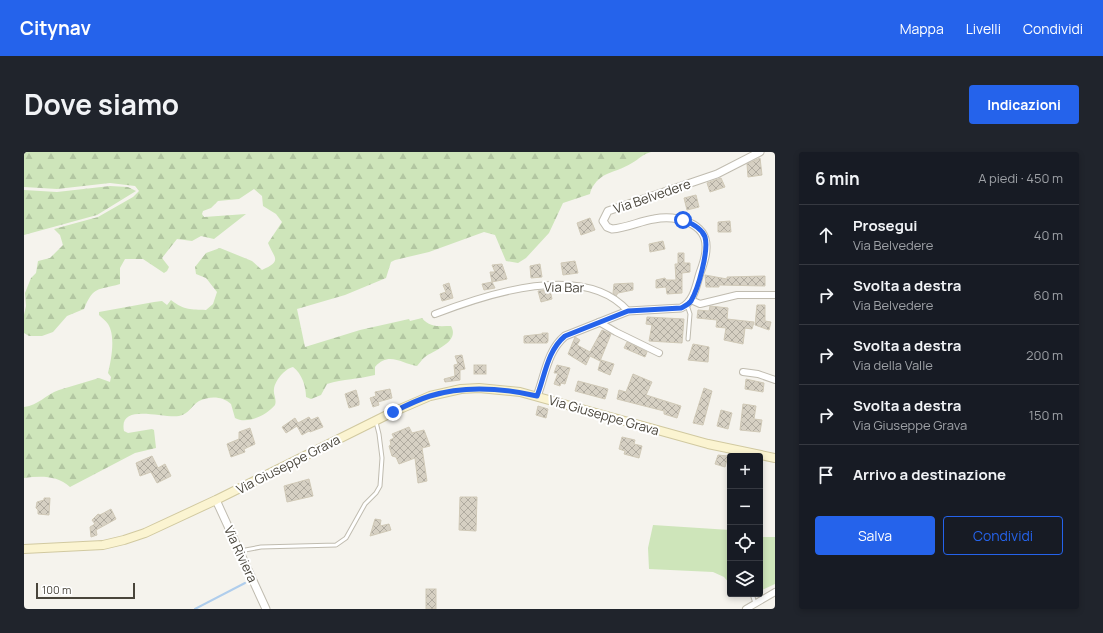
<!DOCTYPE html>
<html lang="it">
<head>
<meta charset="utf-8">
<style>
  :root { --surface:#171b24; --page:#20242c; --text:#f1f3f6; --muted:#9ea1a6; --line:#363941; --accent:#2563eb }
  body { margin:0; font-family:Manrope,sans-serif; background:var(--page); color:var(--text) }
  .controls { position:absolute; right:12px; bottom:12px; display:grid; overflow:hidden; border-radius:4px; box-shadow:0 2px 6px #0003 }
  .controls button { width:36px; height:36px; display:grid; place-items:center; padding:0; border:0; border-bottom:1px solid var(--line); background:var(--surface); color:var(--text); font:20px sans-serif }
  .scale { position:absolute; left:12px; bottom:10px; width:99px; box-sizing:border-box; padding-left:4px; border:2px solid #49453b; border-top:0; font-size:11px; line-height:14px; white-space:nowrap; color:#49453b; -webkit-text-stroke:3px #fff; paint-order:stroke }
  .stop { position:absolute; width:12px; height:12px; margin:-9px; border:3px solid #2563eb; border-radius:50%; background:#fff }
  .stop.end { background:#2563eb; border-color:#fff; box-shadow:0 1px 4px #0008 }
  .list { margin:0; padding:0; list-style:none }
  h2 { display:flex; justify-content:space-between; align-items:center; height:52px; margin:0; padding:0 16px; font-size:17px }
  h2 small { font-size:13px; font-weight:400; color:var(--muted) }
  .list li { display:grid; grid-template-columns:26px 1fr auto; gap:12px; align-items:center; box-sizing:border-box; height:60px; padding:0 16px; border-top:1px solid var(--line) }
  .list b { display:block; font-size:15px; white-space:nowrap }
  .list p { margin:0; font-size:13px; white-space:nowrap; color:var(--muted) }
  .list em { font-size:13px; font-style:normal; color:var(--muted) }
  .actions { display:flex; gap:8px; padding:12px 16px }
  .actions a { flex:1; padding:9px 0; border:1px solid var(--accent); border-radius:4px; text-align:center; font-size:14px; color:var(--accent) }
  .actions .main { background:var(--accent); color:#fff }
  .icon { flex:none; width:22px; height:22px; fill:none; stroke:currentColor; stroke-width:2; stroke-linecap:round; stroke-linejoin:round }
  .map { position:relative; flex:none; width:751px; height:457px; overflow:hidden; border-radius:4px }
  header { display:flex; align-items:center; gap:24px; box-sizing:border-box; height:56px; padding:0 20px; background:var(--accent); color:#fff }
  header strong { font-size:19px }
  nav { display:flex; gap:22px; margin-inline-start:auto; font-size:14px }
  .intro { display:flex; align-items:center; justify-content:space-between; box-sizing:border-box; height:96px; padding:0 24px }
  h1 { margin:0; font-size:28px }
  .button { padding:10px 18px; border-radius:4px; background:var(--accent); color:#fff; font-size:14px; font-weight:700 }
  main { display:flex; gap:24px; padding:0 24px }
  aside { flex:1; background:var(--surface); border-radius:4px; box-shadow:0 2px 6px #0003 }
  .map>svg:first-child { display:block }
  .green { fill:#cee5ba }
  .forest { fill:url(#forest-firs) }
  .lines { fill:none; stroke-linecap:round; stroke-linejoin:round }
  .stream { stroke:#afcdec; stroke-width:2 }
  .building { fill:url(#building-cross-hatch); stroke:#d0c9b7 }
  .service-casing { stroke:#c0bcb0; stroke-width:5 }
  .minor-casing { stroke:#c0bcb0; stroke-width:8 }
  .tertiary-casing { stroke:#c0bcb0; stroke-width:9 }
  .secondary-casing { stroke:#d1c9a0; stroke-width:10 }
  .service { stroke:#fff; stroke-width:3 }
  .minor { stroke:#fff; stroke-width:6 }
  .tertiary { stroke:#fff; stroke-width:7 }
  .secondary { stroke:#fbf4d1; stroke-width:8 }
  .route { stroke:#2563eb; stroke-width:5 }
  .labels { text-anchor:middle; dominant-baseline:central; stroke-width:4; stroke-linejoin:round; paint-order:stroke }
  .street-label { font-size:13px; fill:#49453b; stroke:#fff }
</style>
</head>
<body>
<header>
<strong>Citynav</strong>
<nav><a>Mappa</a><a>Livelli</a><a>Condividi</a></nav>
</header>
<div class="intro"><h1>Dove siamo</h1><a class="button">Indicazioni</a></div>
<main>
<div class="map">
<svg width="751" height="457" viewBox="0 0 751 457">
  <defs>
    <pattern id="forest-firs" width="22" height="20" patternUnits="userSpaceOnUse"><rect width="22" height="20" fill="#cee5ba"/><path d="M5 1l3.5 6h-7zM16 11l3.5 6h-7z" fill="#b2c6a1"/></pattern>
    <pattern id="building-cross-hatch" width="8" height="8" patternUnits="userSpaceOnUse"><rect width="8" height="8" fill="#d6d0c3"/><path d="M0 0l8 8M0 8l8-8" fill="none" stroke="#b0aba0"/></pattern>
  </defs>
  <rect width="100%" height="100%" fill="#f5f3ed"/>
  <g class="green">
    <polygon points="629,373 706,378 706,432 700,425 689,420 625,417 624,396"/>
    <polygon points="736,385 751,385 751,432 736,439"/>
  </g>
  <g class="forest">
    <path d="M0,0H627C619,2 615,7 608,11C599,17 588,19 579,24C573,28 567,35 566,42L539,51L525,81L502,106L494,111L482,109L471,83L460,80L405,100L371,108L367,110L362,126L321,143L273,157L281,195L336,178L385,167L386,169L398,166C406,176 416,174 427,174C436,190 411,198 401,205C398,207 396,211 393,214C378,212 365,199 351,215V223C335,227 319,227 303,232L297,243L287,247L282,245C282,234 278,222 269,215C260,217 251,229 250,237C249,243 253,247 251,253C243,263 223,273 211,266L207,252C198,244 186,244 175,249C167,254 165,262 155,264C140,267 94,250 100,279L104,281L128,277L130,278L132,296L111,301L46,335C33,323 16,324 0,326V255C15,253 21,243 35,238L75,226L86,230L87,225L84,221C87,209 92,184 84,172C82,169 78,166 75,163V160L130,150L138,149L143,153L147,148C161,159 167,157 182,158L189,152L193,140L182,126L172,122L171,115L182,101L196,96L228,109L238,118C259,109 250,106 244,91L258,70L252,62L239,54L238,44L230,37L215,47L194,49L187,56L179,59L178,62L180,65L222,62L190,87L177,84L168,89L153,87L138,106L145,115L143,119L140,121L119,107H101L96,116V132C73,139 70,133 60,157L43,164L29,180L18,184H5L0,181V163L2,154L1,141L7,126L12,121L14,109L26,106L39,93L36,83L30,77L74,65L109,45L115,39L111,34L86,31L33,37L0,35Z"/>
    <polygon points="86,34 104,35 112,39 73,63 0,83 0,38 33,40"/>
  </g>
  <g class="lines">
    <polyline class="stream" points="171,457 221,431"/>
  </g>
  <g class="building">
    <polygon points="736,6 738,23 724,25 723,12"/>
    <polygon points="697,26 701,35 686,40 683,31"/>
    <polygon points="672,43 675,55 663,58 660,46"/>
    <polygon points="566,66 571,78 557,83 553,71"/>
    <polygon points="706,69 707,80 694,80 694,70"/>
    <polygon points="639,89 641,97 626,100 625,92"/>
    <polygon points="654,101 660,101 660,111 666,111 666,120 658,121 658,141 643,142 642,135 632,136 632,128 641,126 642,128 652,128 651,112 654,112"/>
    <polygon points="551,109 554,121 539,123 537,111"/>
    <polygon points="478,112 483,127 468,130 471,136 460,138 458,132 468,130 466,120 471,120 468,113"/>
    <polygon points="516,112 518,125 507,126 506,114"/>
    <polygon points="681,123 703,127 703,125 741,124 741,134 695,133 695,135 682,135"/>
    <polygon points="425,131 429,146 418,149 416,142 422,140 419,133"/>
    <polygon points="609,131 609,138 594,141 592,144 589,141 590,132"/>
    <polygon points="526,138 528,147 517,150 514,139"/>
    <polygon points="733,153 741,153 741,169 747,170 745,178 731,173"/>
    <polygon points="686,154 704,156 703,167 730,170 728,177 721,176 719,192 700,188 702,176 692,175 693,168 673,166 674,158 685,159"/>
    <polygon points="623,165 660,167 658,191 625,189 628,173 622,172"/>
    <polygon points="578,178 587,182 576,209 566,204 562,213 544,202 551,185 556,188 553,193 566,200"/>
    <polygon points="518,181 524,181 524,189 523,191 500,191 500,184 518,182"/>
    <polygon points="603,190 623,200 621,205 600,196"/>
    <polygon points="669,192 685,195 684,210 664,208"/>
    <polygon points="438,203 441,217 436,218 436,228 421,230 420,227 431,224 430,213 434,212 431,204"/>
    <polygon points="577,208 590,212 586,223 574,218"/>
    <rect x="450" y="213" width="12" height="9"/>
    <polygon points="533,213 546,216 541,232 537,231 536,234 530,232 534,221 530,221"/>
    <polygon points="609,222 628,230 622,243 657,254 653,266 640,262 640,259 593,247 595,238 602,240"/>
    <polygon points="722,227 740,231 739,240 721,237"/>
    <polygon points="554,229 584,237 581,247 551,239"/>
    <polygon points="680,236 688,239 679,273 669,271"/>
    <polygon points="366,237 368,246 354,250 355,253 349,255 346,246 352,244 351,240"/>
    <polygon points="332,238 335,249 335,253 325,256 321,242"/>
    <polygon points="719,252 732,254 730,267 738,268 736,280 716,278"/>
    <polygon points="514,254 524,257 522,266 512,263"/>
    <polygon points="697,258 708,261 704,277 693,274"/>
    <polygon points="285,265 287,268 294,265 299,275 286,280 285,279 278,283 273,274 262,281 258,275 271,266 274,271"/>
    <polygon points="385,275 388,281 400,278 406,294 398,296 403,329 394,331 391,306 375,312 372,305 368,304 365,294 367,293 366,288 370,286 368,282"/>
    <polygon points="226,276 231,292 220,297 221,300 207,305 203,292 215,287 215,280"/>
    <polygon points="598,285 611,288 610,292 618,294 615,306 600,302 601,299 595,297"/>
    <polygon points="694,303 704,304 701,315 691,312"/>
    <polygon points="128,304 134,316 141,312 147,324 133,331 127,320 116,324 112,311"/>
    <polygon points="285,327 289,344 263,350 260,334"/>
    <polygon points="436,345 453,345 452,379 435,378"/>
    <polygon points="20,346 26,346 25,363 14,362 14,358 12,356 13,350 20,348"/>
    <polygon points="87,357 92,367 72,378 73,383 67,385 66,375 71,372 68,368 74,362 76,363"/>
    <polygon points="351,367 357,368 356,374 365,372 367,378 346,384"/>
    <rect x="402" y="437" width="10" height="20"/>
  </g>
  <g class="lines">
    <defs>
      <g id="service">
        <polyline points="663,153 666,162 664,187"/>
        <polyline points="216,399 237,395 312,393 322,386 341,352 352,341 356,334 358,306 355,282 352,270"/>
        <polyline points="728,442 731,451"/>
      </g>
      <g id="minor">
        <polyline points="667,148 676,152 713,143 751,143"/>
        <path d="M411,162C463,142 560,109 604,159"/>
        <polyline points="575,170 592,180 635,201"/>
        <polyline points="719,220 734,222 751,228"/>
        <polyline points="722,457 751,440"/>
      </g>
      <g id="tertiary">
        <path d="M513,244C521,224 523,199 541,184L604,159L657,156C670,150 672,134 676,121C679,113 682,105 682,97C684,70 651,63 630,67C616,69 603,76 588,77L583,75L579,69L584,59L693,22L736,0"/>
        <polyline points="192,348 242,457"/>
      </g>
      <polyline id="secondary" points="0,397 79,393 100,388 121,381 192,348 369,260 406,244 437,237 455,236 496,240 684,292 751,306"/>
    </defs>
    <use href="#service" class="service-casing"/>
    <use href="#minor" class="minor-casing"/>
    <use href="#tertiary" class="tertiary-casing"/>
    <use href="#secondary" class="secondary-casing"/>
    <use href="#service" class="service"/>
    <use href="#minor" class="minor"/>
    <use href="#tertiary" class="tertiary"/>
    <use href="#secondary" class="secondary"/>
  </g>
  <g class="lines">
    <path class="route" d="M369,260C381,254 393,248 406,244C441,233 478,236 513,244C521,224 523,199 541,184L604,159L657,156C661,154 664,153 667,149C674,137 685,99 681,85C678,76 667,71 659,68"/>
  </g>
  <g class="labels">
    <g class="street-label">
      <text transform="translate(628 44) rotate(-19)">Via Belvedere</text>
      <text transform="translate(540 135) rotate(1)">Via Bar</text>
      <text transform="translate(580 263) rotate(16)">Via Giuseppe Grava</text>
      <text transform="translate(264 312) rotate(-27)">Via Giuseppe Grava</text>
      <text transform="translate(217 402) rotate(65)">Via Riviera</text>
    </g>
  </g>
</svg>
<div class="controls">
<button>+</button>
<button>−</button>
<button><svg class="icon" aria-label="locate" viewBox="0 0 24 24"><circle cx="12" cy="12" r="6"/><path d="M12 2v4M12 18v4M2 12h4M18 12h4"/></svg></button>
<button><svg class="icon" aria-label="layers" viewBox="0 0 24 24"><path d="M12 4l9 5-9 5-9-5zM3 14l9 5 9-5"/></svg></button>
</div>
<div class="scale">100 m</div>
<div class="stop" style="left:659px;top:68px"></div>
<div class="stop end" style="left:369px;top:260px"></div>
</div>
<aside>
<h2>6 min<small>A piedi · 450 m</small></h2>
<ul class="list">
<li><svg class="icon" aria-label="ahead" viewBox="0 0 24 24"><path d="M12 20V5M6 11l6-6 6 6"/></svg><div><b>Prosegui</b><p>Via Belvedere</p></div><em>40 m</em></li>
<li><svg class="icon" aria-label="right" viewBox="0 0 24 24"><path d="M7 20v-9h11M14 6l5 5-5 5"/></svg><div><b>Svolta a destra</b><p>Via Belvedere</p></div><em>60 m</em></li>
<li><svg class="icon" aria-label="right" viewBox="0 0 24 24"><path d="M7 20v-9h11M14 6l5 5-5 5"/></svg><div><b>Svolta a destra</b><p>Via della Valle</p></div><em>200 m</em></li>
<li><svg class="icon" aria-label="right" viewBox="0 0 24 24"><path d="M7 20v-9h11M14 6l5 5-5 5"/></svg><div><b>Svolta a destra</b><p>Via Giuseppe Grava</p></div><em>150 m</em></li>
<li><svg class="icon" aria-label="arrive" viewBox="0 0 24 24"><path d="M6 21V4h12l-3 4 3 4H6"/></svg><div><b>Arrivo a destinazione</b></div></li>
</ul>
<div class="actions"><a class="main">Salva</a><a>Condividi</a></div>
</aside>
</main>
</body>
</html>
